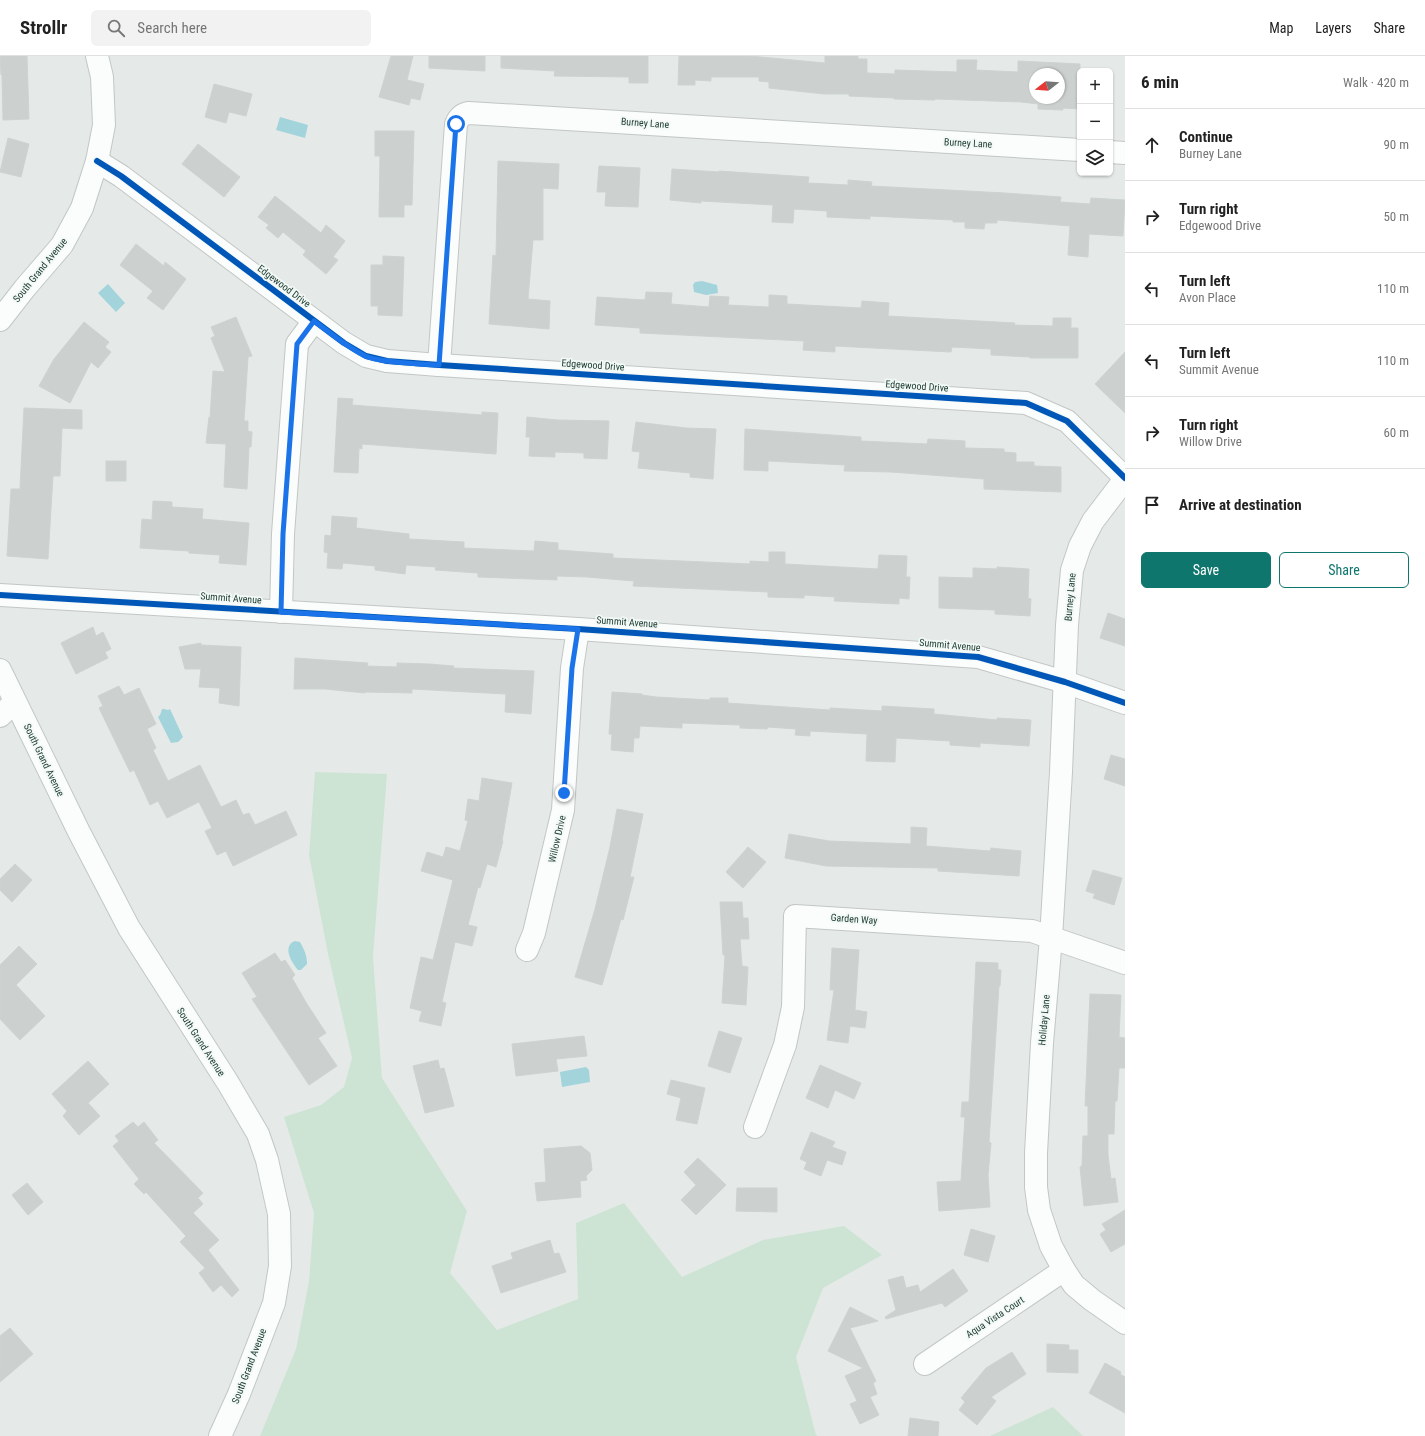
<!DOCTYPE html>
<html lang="en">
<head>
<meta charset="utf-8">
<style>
  :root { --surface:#fff; --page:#f2f2f2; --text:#222; --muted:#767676; --line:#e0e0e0; --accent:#0f766e }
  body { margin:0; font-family:"Roboto Condensed",sans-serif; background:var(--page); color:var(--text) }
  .controls { position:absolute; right:12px; top:12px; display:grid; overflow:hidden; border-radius:6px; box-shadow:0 1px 3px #0004 }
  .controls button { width:36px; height:36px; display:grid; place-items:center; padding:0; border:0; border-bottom:1px solid var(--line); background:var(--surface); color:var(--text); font:20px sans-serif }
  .compass { position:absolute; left:1029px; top:12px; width:36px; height:36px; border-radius:50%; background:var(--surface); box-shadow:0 1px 3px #0004; rotate:253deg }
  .stop { position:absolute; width:12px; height:12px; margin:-9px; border:3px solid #1a73e8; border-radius:50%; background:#fff }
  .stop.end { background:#1a73e8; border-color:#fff; box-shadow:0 1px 4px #0008 }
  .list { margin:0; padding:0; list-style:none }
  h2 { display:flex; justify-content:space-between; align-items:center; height:52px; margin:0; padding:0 16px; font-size:17px }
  h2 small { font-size:13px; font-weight:400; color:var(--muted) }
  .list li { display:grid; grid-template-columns:26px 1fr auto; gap:12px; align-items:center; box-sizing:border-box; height:72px; padding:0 16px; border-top:1px solid var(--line) }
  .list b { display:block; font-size:15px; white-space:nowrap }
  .list p { margin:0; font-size:13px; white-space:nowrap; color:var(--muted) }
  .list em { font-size:13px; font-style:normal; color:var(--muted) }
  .actions { display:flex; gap:8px; padding:12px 16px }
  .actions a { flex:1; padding:9px 0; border:1px solid var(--accent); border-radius:6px; text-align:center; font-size:14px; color:var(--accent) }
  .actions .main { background:var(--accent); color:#fff }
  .icon { flex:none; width:22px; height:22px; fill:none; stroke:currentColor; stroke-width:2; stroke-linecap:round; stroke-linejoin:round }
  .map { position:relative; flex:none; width:1125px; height:1380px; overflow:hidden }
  header { display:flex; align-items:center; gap:24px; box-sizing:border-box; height:56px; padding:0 20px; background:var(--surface); border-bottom:1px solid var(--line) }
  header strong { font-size:19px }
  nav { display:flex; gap:22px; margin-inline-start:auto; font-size:14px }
  .search { width:280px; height:36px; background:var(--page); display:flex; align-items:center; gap:10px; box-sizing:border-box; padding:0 14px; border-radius:6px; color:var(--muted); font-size:15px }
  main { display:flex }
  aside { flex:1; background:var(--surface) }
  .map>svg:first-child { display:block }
  .green { fill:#cde4d4 }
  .water { fill:#a3d4db }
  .building { fill:#ccd1cf; stroke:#cdd3d1; fill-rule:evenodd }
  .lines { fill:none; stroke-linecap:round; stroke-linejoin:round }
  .street-casing { stroke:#c2c7c5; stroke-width:24 }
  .secondary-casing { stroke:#c0c8c5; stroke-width:24 }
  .street { stroke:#fbfcfc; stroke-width:22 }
  .secondary { stroke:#fbfcfc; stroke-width:22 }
  .cycleway-casing { stroke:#f3f9f6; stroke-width:8 }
  .cycleway { stroke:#0057b8; stroke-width:6 }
  .route { stroke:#1a73e8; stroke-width:5 }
  .labels { text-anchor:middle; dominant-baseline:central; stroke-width:3.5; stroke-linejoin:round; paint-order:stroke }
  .street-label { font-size:10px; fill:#213f36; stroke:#f3f9f6 }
</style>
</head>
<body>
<header>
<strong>Strollr</strong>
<div class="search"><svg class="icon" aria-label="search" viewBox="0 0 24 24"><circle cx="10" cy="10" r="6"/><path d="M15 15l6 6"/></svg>Search here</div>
<nav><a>Map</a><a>Layers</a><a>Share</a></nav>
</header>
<main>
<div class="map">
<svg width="1125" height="1380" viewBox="0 0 1125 1380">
  <rect width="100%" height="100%" fill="#e5eae8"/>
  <g class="green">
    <polygon points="315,716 387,718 373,901 382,1022 467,1155 450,1217 497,1274 578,1243 576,1167 624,1147 682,1221 763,1184 844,1170 882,1199 823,1232 796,1301 816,1379 818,1380 260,1380 296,1293 309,1225 314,1157 284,1061 321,1049 344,1031 352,1002 328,898 309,799"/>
    <polygon points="1053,1351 1083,1380 990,1380"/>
  </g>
  <g class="water">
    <polygon points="280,61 308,69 305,82 276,74"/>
    <polygon points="702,225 717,229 718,237 706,239 694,236 693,229 695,226"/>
    <polygon points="108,228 125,247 116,256 98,237"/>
    <polygon points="162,653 164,653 168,654 170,653 183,681 178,686 171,687 158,661 160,659"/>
    <path d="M295,885L300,886C304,893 307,899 307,908L301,914H298C291,906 282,890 295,885Z"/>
    <polygon points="586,1011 589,1014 590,1026 562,1031 560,1016"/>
  </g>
  <g class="building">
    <polygon points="0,0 27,0 29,63 3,64 2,19 1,19"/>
    <polygon points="391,0 413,0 407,24 424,28 420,44 411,42 409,49 379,41"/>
    <polygon points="429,0 485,0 485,15 429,12"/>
    <polygon points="501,0 648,0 648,27 629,27 629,21 554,20 555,15 501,12"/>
    <path d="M679,0H750L825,7V0H858V3H867V17L895,18V14L957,16V4H977L976,14L1018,16V5L1080,8V53L1063,52V54L1038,53V48L1021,46L935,43V44L894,43V42L849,40V38H824L769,32V26L759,25V21H711V25L695,24V29H678ZM1035,18H1059V42H1035Z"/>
    <polygon points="214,28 252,38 246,60 229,56 226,67 205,61"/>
    <polygon points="375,75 414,75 412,149 404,149 404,161 379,161 380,100 375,100"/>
    <polygon points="8,82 29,88 21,121 0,116"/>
    <polygon points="198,88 240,121 224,141 182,108"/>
    <polygon points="498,105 559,108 558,133 543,132 543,184 533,184 528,243 550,245 549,273 489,268 493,199 496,200"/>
    <polygon points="599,110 640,112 638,151 605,150 606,136 597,136"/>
    <polygon points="672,113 719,116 719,115 809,121 808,127 848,129 848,124 872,126 871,130 1005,137 1061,141 1060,146 1090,148 1091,142 1125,144 1123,180 1089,178 1088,201 1068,199 1070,170 997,164 997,167 985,167 984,173 965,172 965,166 953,166 953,164 870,160 870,163 827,161 827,155 794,153 793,167 772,166 773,149 701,145 701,147 670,144"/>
    <polygon points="275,140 321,177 326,169 345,185 333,201 338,204 326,218 303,199 306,195 283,176 278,182 266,172 269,169 258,161"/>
    <polygon points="136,188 164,210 165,206 186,223 163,254 147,242 153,235 120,209"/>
    <polygon points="383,200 404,201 402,260 378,259 378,250 371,250 371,209 383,209"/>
    <polygon points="646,236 672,237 671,248 709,251 710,240 729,241 728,249 769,251 769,239 787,240 787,248 861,252 862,245 889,247 888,260 1015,267 1014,269 1053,270 1053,262 1071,262 1071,272 1078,272 1078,302 1030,302 1030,301 991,299 991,293 952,291 951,296 835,290 835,296 803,294 804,285 640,277 640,272 595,269 597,241 645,244"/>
    <polygon points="236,261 252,300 248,301 244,365 248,365 248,375 252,376 251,391 249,391 247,433 224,431 226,388 206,387 209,361 210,362 213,315 225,316 211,282 215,280 211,271"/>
    <polygon points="84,266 109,286 105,291 111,296 98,312 91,306 70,347 39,330 54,303"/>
    <polygon points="1125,296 1125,357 1095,328"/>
    <polygon points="338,342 353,343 352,349 482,359 482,356 498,357 496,398 362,388 362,393 359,392 358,417 334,416"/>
    <polygon points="24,352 82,354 82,373 62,372 60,420 53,420 48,503 7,500 11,433 20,433"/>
    <polygon points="527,361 557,364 609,365 607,403 584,402 584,397 555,396 555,401 529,400 530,381 526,381"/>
    <polygon points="636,366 686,372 716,373 713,423 690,421 690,417 638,412 640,396 632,395"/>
    <polygon points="745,373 861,381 861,385 927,388 928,383 965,385 965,392 1004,393 1004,396 1016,397 1016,406 1034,406 1034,410 1061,411 1061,436 984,433 984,423 891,416 844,415 845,409 768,405 768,415 744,414"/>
    <rect x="106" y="405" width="20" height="20"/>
    <polygon points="153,445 172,446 172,451 203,453 202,463 249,467 246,509 219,507 220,499 189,497 189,495 140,492 142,463 152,464"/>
    <polygon points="332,460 357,462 356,472 409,478 409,483 464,486 464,492 534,495 535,485 558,487 558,494 613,498 613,502 750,508 750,505 769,506 769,496 785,496 785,508 878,513 879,499 907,500 906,521 910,521 909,543 899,542 899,548 834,545 835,541 804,539 804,542 768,541 768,536 633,530 634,525 587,521 557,520 557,524 478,521 478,517 435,514 436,511 406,509 405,518 375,514 375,510 343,507 342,513 327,512 328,497 324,496 325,479 331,480"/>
    <polygon points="997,511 1029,513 1028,542 1031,543 1030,560 995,558 995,554 939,552 939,521 973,522 973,512 997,513"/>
    <polygon points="1108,557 1125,563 1125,590 1100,582"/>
    <polygon points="93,571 96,580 103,576 111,593 105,596 108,602 76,618 61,587"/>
    <polygon points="201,587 201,589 241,591 239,650 219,647 220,632 199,631 201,613 185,613 179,591"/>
    <polygon points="295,602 368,607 367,610 397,611 397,607 429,608 454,610 453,612 534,615 531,658 505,656 506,638 412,633 412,637 365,636 365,637 325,633 294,633"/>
    <polygon points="119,630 124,639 139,632 156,668 147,673 156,692 153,694 168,725 200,709 221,751 236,744 243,759 249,757 255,769 286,755 297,779 233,810 226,795 217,799 205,775 212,772 199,746 167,762 158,745 150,749 134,714 130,716 99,652 103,650 98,640"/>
    <polygon points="612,636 642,638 642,639 656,641 710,644 710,642 728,642 728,647 830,654 830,652 882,655 882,650 934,653 934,658 997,664 997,662 1031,664 1029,690 980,687 980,691 950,689 950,685 896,682 895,706 866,705 867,678 810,675 810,680 795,679 796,673 768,671 767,673 740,672 740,669 682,667 682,672 640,670 639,682 634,682 633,696 611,694 612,678 609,678"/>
    <polygon points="1111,699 1125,703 1125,730 1104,723"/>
    <polygon points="482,722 512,727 502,785 503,785 496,811 487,808 480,832 478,831 468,869 477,871 472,890 455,886 442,946 446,947 441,970 419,965 422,955 410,952 421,901 433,904 453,824 421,815 427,796 443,801 446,791 460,795 468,765 465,764 468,743 479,745"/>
    <polygon points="617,753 643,758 630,821 634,821 623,864 621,863 602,929 575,921 595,853 610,791"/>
    <polygon points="911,771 927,772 926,790 990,795 991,792 1021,795 1019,820 938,815 938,812 826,810 785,802 789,778 829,785 911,788"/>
    <polygon points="748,791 766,806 743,832 726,816"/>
    <polygon points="15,808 32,824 12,846 0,834 0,823"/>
    <polygon points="1093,814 1122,822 1114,849 1093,842 1095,838 1086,835"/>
    <polygon points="720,846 742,846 743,862 748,862 749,883 740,883 742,910 748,911 746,949 722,947 725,899 723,899"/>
    <polygon points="19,890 37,908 16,929 45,960 20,984 0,963 0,909"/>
    <polygon points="832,892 859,894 855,954 867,956 865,972 850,970 848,987 827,984 834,934 830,934"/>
    <polygon points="275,897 281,906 285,904 295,919 292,922 307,948 326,977 318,982 337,1010 309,1029 252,943 257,941 242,917"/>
    <polygon points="976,906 998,907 998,914 1001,914 1000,930 999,930 989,1086 991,1087 988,1119 990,1151 939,1155 937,1126 961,1125 965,1061 961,1061 962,1046 969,1046"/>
    <polygon points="1090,938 1121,939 1119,981 1125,982 1125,1012 1119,1012 1117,1045 1115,1045 1114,1078 1108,1078 1108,1099 1111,1123 1115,1122 1118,1146 1084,1150 1080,1111 1082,1110 1083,1080 1088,1080 1088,1050 1085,1050"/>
    <polygon points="719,975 742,982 730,1017 708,1010"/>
    <polygon points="584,980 587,1000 556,1003 558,1015 516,1020 512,988"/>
    <polygon points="438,1004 440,1013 444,1012 454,1050 425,1057 413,1010"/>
    <polygon points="88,1005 109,1028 88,1047 100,1060 79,1079 63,1060 67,1055 52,1038"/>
    <polygon points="820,1009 861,1027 854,1043 835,1034 828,1052 806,1042"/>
    <polygon points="671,1024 705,1032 697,1068 676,1064 681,1042 667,1038"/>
    <polygon points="133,1066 138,1071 144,1066 158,1084 154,1087 203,1137 198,1142 203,1148 193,1157 219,1184 208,1194 239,1234 232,1241 221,1229 213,1236 199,1217 205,1212 180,1186 186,1180 146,1136 144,1138 134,1128 139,1123 113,1090 119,1085 115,1080"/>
    <polygon points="811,1076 835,1086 832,1091 846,1096 842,1109 827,1104 821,1120 804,1113 807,1106 800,1103"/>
    <polygon points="581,1090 590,1097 592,1114 586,1120 587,1124 580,1125 581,1141 537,1145 535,1127 546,1126 544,1093"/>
    <polygon points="698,1102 726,1129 696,1159 681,1144 696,1129 684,1116"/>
    <polygon points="27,1127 43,1146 28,1159 12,1139"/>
    <polygon points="737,1132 777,1132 777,1156 736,1155"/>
    <polygon points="1125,1154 1125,1188 1111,1196 1100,1178 1106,1174 1102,1168"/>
    <polygon points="971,1173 995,1180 988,1206 964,1199"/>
    <polygon points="550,1184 554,1198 559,1197 566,1216 501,1237 492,1210 513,1203 511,1197"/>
    <polygon points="953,1213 968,1235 945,1251 942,1247 886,1263 885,1261 896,1254 888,1224 903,1220 906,1232 918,1229 920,1236"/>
    <polygon points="850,1251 878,1265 850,1272 876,1325 873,1327 877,1338 870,1341 879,1359 860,1368 850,1348 857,1345 845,1320 863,1312 828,1295"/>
    <polygon points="10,1272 33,1298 0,1326 0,1280"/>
    <polygon points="1047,1288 1069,1289 1069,1294 1078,1294 1078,1317 1047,1316"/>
    <polygon points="1012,1296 1026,1318 991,1341 996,1345 977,1369 959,1354 965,1346 961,1342 986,1312"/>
    <polygon points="1105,1307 1121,1316 1120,1318 1125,1321 1125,1357 1089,1337"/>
    <polygon points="910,1362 939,1366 938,1380 908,1380"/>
  </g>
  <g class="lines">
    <defs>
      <g id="street">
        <polyline points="1110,96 1125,97"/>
        <polyline points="97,105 121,120 344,287 366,300 387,305 439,309 1026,347 1067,365 1125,422"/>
        <path d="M439,309L456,68C459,61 462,58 469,57L1080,94"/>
        <polyline points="1125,423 1093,465 1080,490 1072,514 1067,569 1061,716 1051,882 1042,987 1036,1097 1036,1131 1039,1154 1051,1190 1064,1214 1074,1229 1092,1244 1125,1267"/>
        <polyline points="0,539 578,573 978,601 1065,626 1125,647"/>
        <polyline points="281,556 283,478 297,288 314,265"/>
        <polyline points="0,660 15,646"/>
        <polyline points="527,894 534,877 563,754 572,612 578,573"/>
        <polyline points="755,1071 785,989 793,951 795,860 1032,875 1125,907"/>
        <polyline points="925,1308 1064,1214"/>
      </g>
      <g id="secondary">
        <polyline points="0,264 25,232 62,189 82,152 97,105 104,69 102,21 97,0"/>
        <polyline points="0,614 79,776 129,872 228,1027 258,1078 267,1104 279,1158 280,1210 274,1247 239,1338 220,1380"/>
      </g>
    </defs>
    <use href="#street" class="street-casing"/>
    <use href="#secondary" class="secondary-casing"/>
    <use href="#street" class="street"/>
    <use href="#secondary" class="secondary"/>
    <defs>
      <g id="cycleway">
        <polyline points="97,105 121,120 344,287 366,300 387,305 439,309 1026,347 1067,365 1125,422"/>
        <polyline points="0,539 578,573 978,601 1065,626 1125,647"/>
      </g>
    </defs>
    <use href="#cycleway" class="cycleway-casing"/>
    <use href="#cycleway" class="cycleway"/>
  </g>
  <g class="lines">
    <path class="route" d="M456,68L439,309C420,308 381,307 365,300C347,291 330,277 314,265L297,288L283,478L281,556L578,573L572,612L564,737"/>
  </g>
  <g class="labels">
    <g class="street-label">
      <text transform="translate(645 67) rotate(4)">Burney Lane</text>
      <text transform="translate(968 87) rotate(3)">Burney Lane</text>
      <text transform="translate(40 214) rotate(-51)">South Grand Avenue</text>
      <text transform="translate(284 230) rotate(37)">Edgewood Drive</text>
      <text transform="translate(593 309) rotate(4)">Edgewood Drive</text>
      <text transform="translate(917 330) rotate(4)">Edgewood Drive</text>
      <text transform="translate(1070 541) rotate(-85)">Burney Lane</text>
      <text transform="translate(231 542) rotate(4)">Summit Avenue</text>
      <text transform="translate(627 566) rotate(4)">Summit Avenue</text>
      <text transform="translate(950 589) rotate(5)">Summit Avenue</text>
      <text transform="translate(44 704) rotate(64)">South Grand Avenue</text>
      <text transform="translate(557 783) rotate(-77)">Willow Drive</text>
      <text transform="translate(854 863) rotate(4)">Garden Way</text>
      <text transform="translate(1044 964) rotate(-85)">Holiday Lane</text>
      <text transform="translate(201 986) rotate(57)">South Grand Avenue</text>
      <text transform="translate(995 1261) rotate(-33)">Aqua Vista Court</text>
      <text transform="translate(249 1310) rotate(-69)">South Grand Avenue</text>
    </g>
  </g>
</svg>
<div class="controls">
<button>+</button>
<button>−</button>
<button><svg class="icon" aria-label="layers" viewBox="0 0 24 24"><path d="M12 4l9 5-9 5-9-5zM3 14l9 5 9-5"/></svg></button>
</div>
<svg class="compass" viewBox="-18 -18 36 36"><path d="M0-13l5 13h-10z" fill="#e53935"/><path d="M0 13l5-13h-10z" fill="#767676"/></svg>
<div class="stop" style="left:456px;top:68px"></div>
<div class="stop end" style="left:564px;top:737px"></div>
</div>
<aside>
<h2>6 min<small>Walk · 420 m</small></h2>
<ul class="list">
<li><svg class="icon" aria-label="ahead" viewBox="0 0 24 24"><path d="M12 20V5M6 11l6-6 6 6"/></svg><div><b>Continue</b><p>Burney Lane</p></div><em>90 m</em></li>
<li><svg class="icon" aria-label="right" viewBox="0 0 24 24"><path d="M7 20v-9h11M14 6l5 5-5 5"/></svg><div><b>Turn right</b><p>Edgewood Drive</p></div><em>50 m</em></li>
<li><svg class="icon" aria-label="left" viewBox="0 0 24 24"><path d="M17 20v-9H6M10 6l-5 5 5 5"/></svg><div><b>Turn left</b><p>Avon Place</p></div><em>110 m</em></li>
<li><svg class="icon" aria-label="left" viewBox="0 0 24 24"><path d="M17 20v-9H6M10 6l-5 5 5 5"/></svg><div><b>Turn left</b><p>Summit Avenue</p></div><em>110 m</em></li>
<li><svg class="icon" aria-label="right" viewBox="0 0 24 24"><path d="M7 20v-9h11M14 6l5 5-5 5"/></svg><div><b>Turn right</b><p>Willow Drive</p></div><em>60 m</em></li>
<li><svg class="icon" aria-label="arrive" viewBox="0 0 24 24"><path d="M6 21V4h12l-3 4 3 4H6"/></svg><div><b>Arrive at destination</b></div></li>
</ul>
<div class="actions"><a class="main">Save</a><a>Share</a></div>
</aside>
</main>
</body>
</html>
